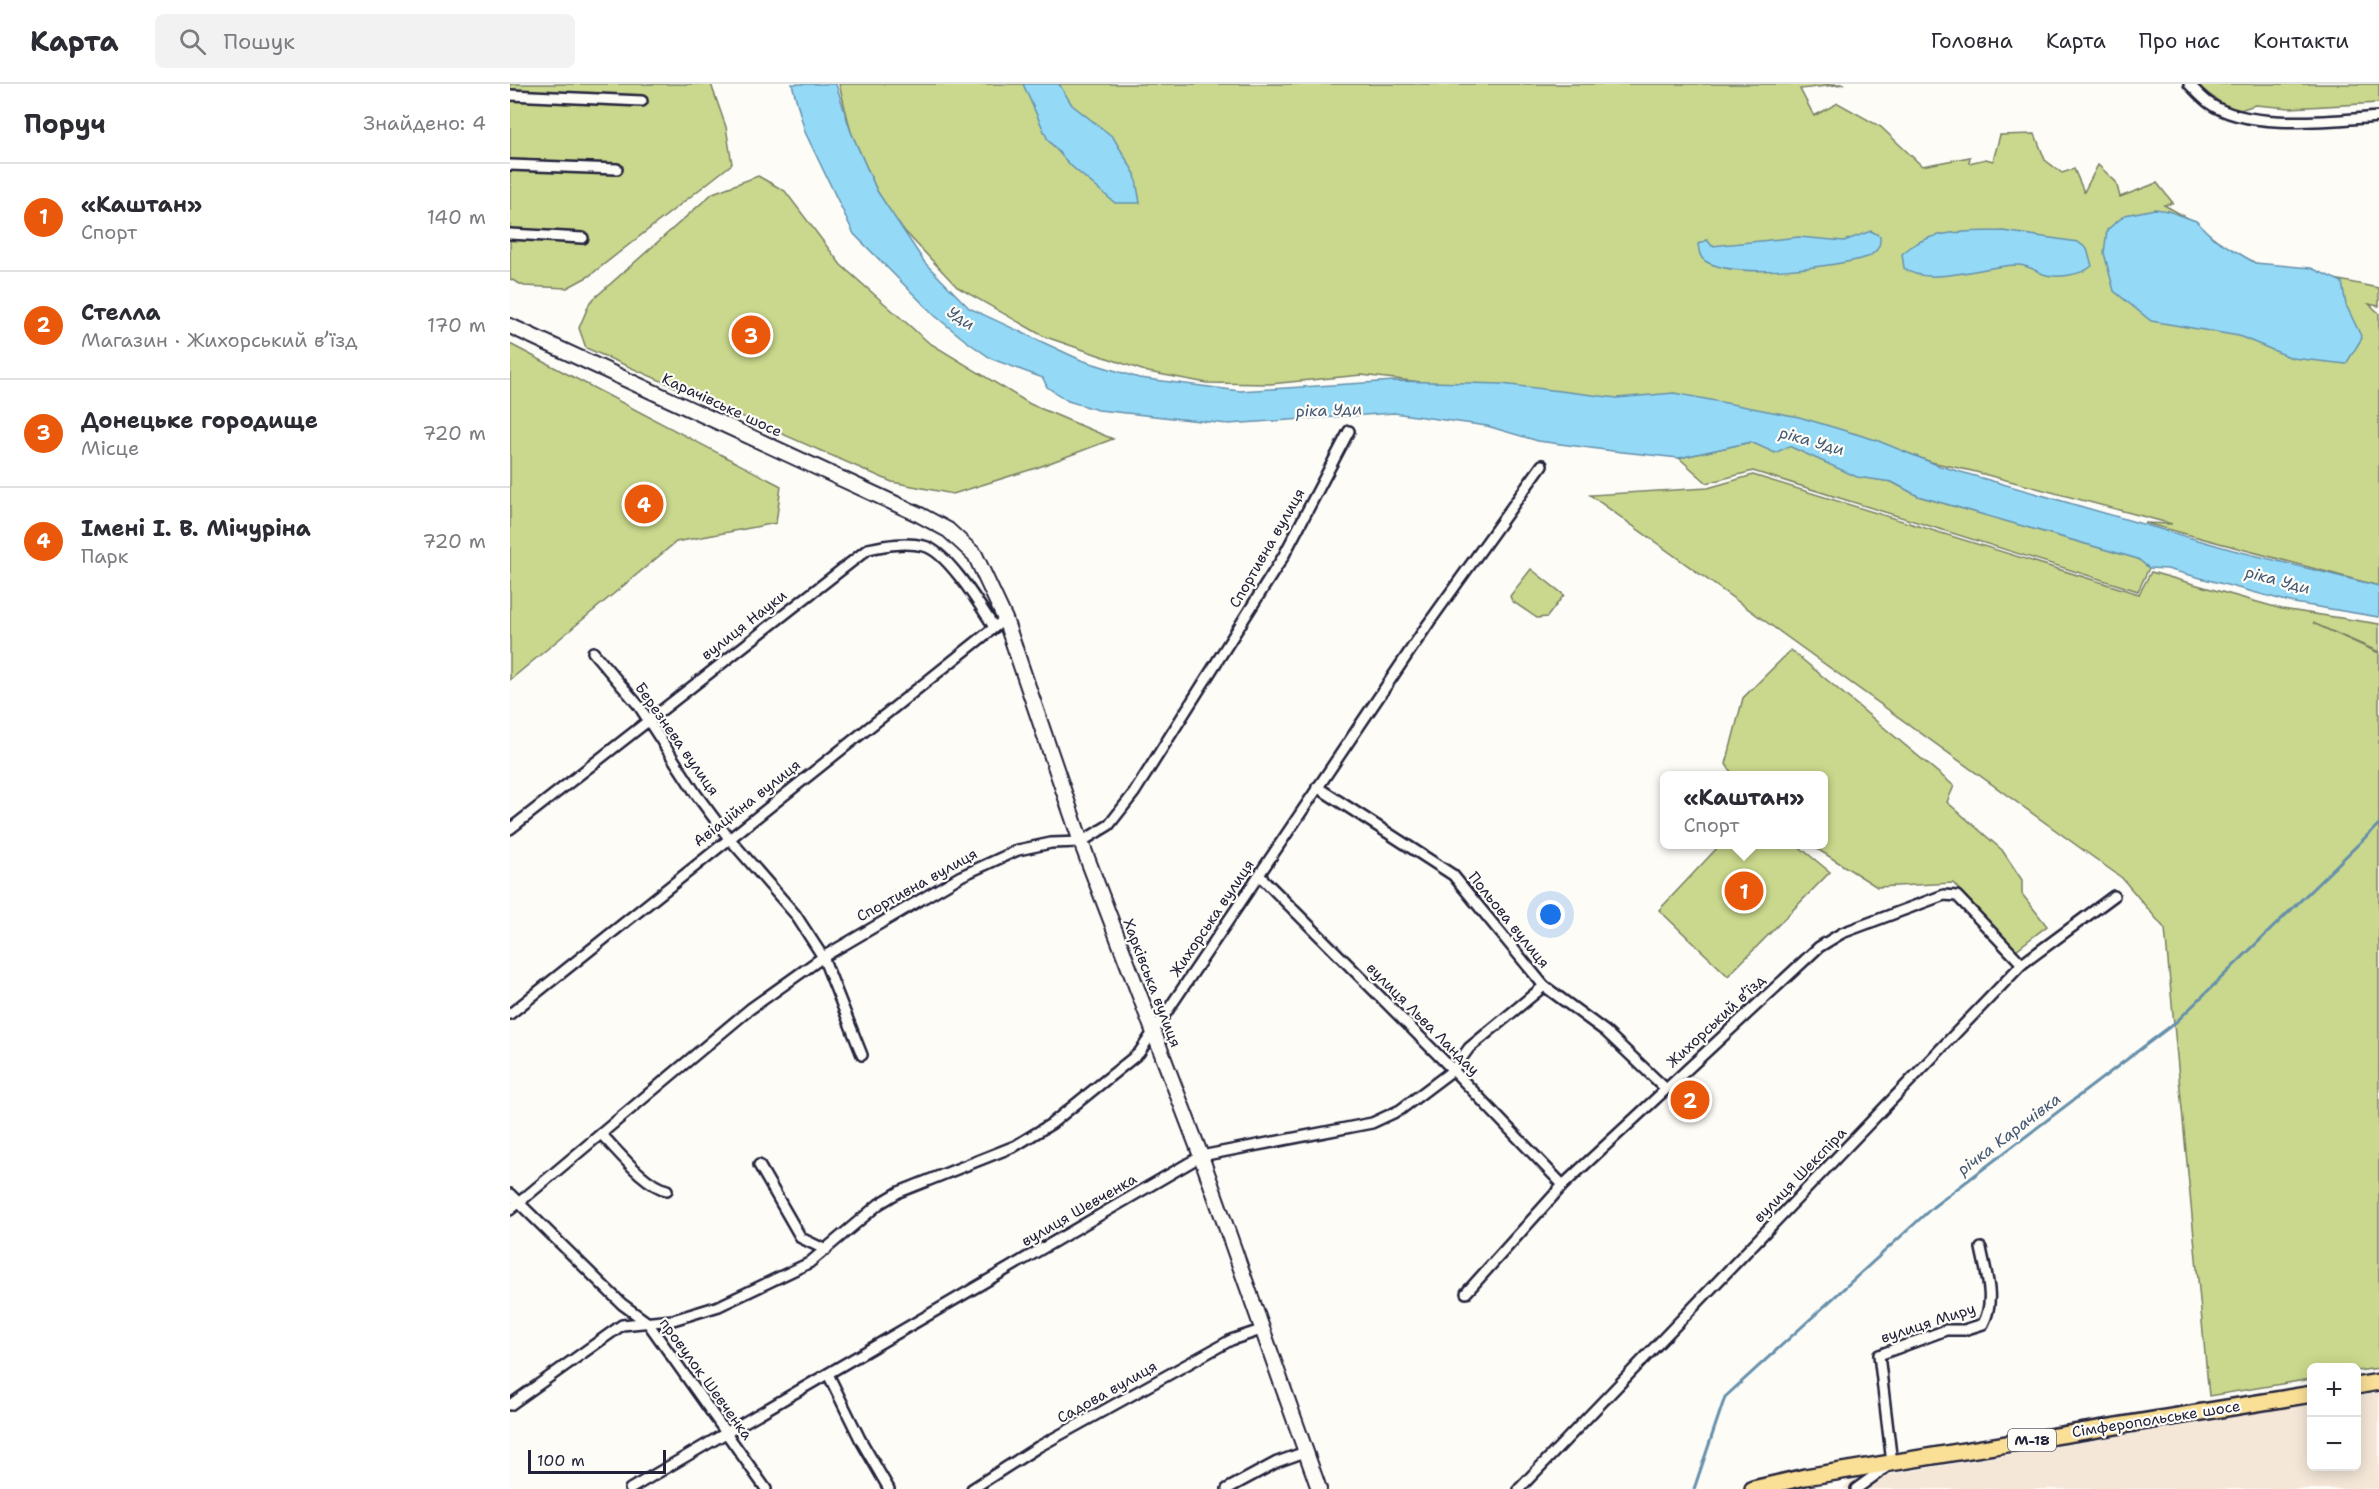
<!DOCTYPE html>
<html lang="uk">
<head>
<meta charset="utf-8">
<style>
  :root { --surface:#fff; --page:#f2f2f3; --text:#2b2b33; --muted:#7c7c81; --line:#e1e1e2; --accent:#ea580c }
  body { margin:0; font-family:"Shantell Sans",sans-serif; background:var(--page); color:var(--text) }
  .controls { position:absolute; right:18px; bottom:18px; display:grid; overflow:hidden; border-radius:9px; box-shadow:0 3px 15px #0003 }
  .controls button { width:54px; height:54px; display:grid; place-items:center; padding:0; border:0; border-bottom:2px solid var(--line); background:var(--surface); color:var(--text); font:30px sans-serif }
  .scale { position:absolute; left:18px; bottom:15px; width:138px; box-sizing:border-box; padding-left:6px; border:3px solid #22223b; border-top:0; font-size:16px; line-height:21px; white-space:nowrap; color:#22223b; -webkit-text-stroke:4px #fdfcf7; paint-order:stroke }
  .you { position:absolute; left:1041px; top:831px; width:21px; height:21px; margin:-15px; border:4px solid #fff; border-radius:50%; background:#1a73e8; box-shadow:0 0 0 9px #1a73e833 }
  .badge { display:grid; place-items:center; width:39px; height:39px; border-radius:50%; background:var(--accent); color:#fff; font-size:20px; font-weight:700 }
  .pin { position:absolute; translate:-50% -50%; border:3px solid #fff; box-shadow:0 2px 6px #0006 }
  .popup { position:absolute; left:1150px; top:687px; width:168px; height:78px; box-sizing:border-box; display:grid; place-content:center; border-radius:9px; background:var(--surface); filter:drop-shadow(0 2px 4px #0005); font-size:20px; white-space:nowrap; color:var(--muted) }
  .popup b { font-size:22px; color:var(--text) }
  .popup::after { content:''; position:absolute; left:50%; top:100%; margin-left:-12px; border:12px solid transparent; border-top-color:var(--surface) }
  .list { margin:0; padding:0; list-style:none }
  h2 { display:flex; justify-content:space-between; align-items:center; height:78px; margin:0; padding:0 24px; font-size:26px }
  h2 small { font-size:20px; font-weight:400; color:var(--muted) }
  .list li { display:grid; grid-template-columns:39px 1fr auto; gap:18px; align-items:center; box-sizing:border-box; height:108px; padding:0 24px; border-top:2px solid var(--line) }
  .list b { display:block; font-size:22px; white-space:nowrap }
  .list p { margin:0; font-size:20px; white-space:nowrap; color:var(--muted) }
  .list em { font-size:20px; font-style:normal; color:var(--muted) }
  .icon { flex:none; width:33px; height:33px; fill:none; stroke:currentColor; stroke-width:2; stroke-linecap:round; stroke-linejoin:round }
  .map { position:relative; flex:none; width:1869px; height:1405px; overflow:hidden }
  header { display:flex; align-items:center; gap:36px; box-sizing:border-box; height:84px; padding:0 30px; background:var(--surface); border-bottom:2px solid var(--line) }
  header strong { font-size:28px }
  nav { display:flex; gap:33px; margin-inline-start:auto; font-size:21px }
  .search { width:420px; height:54px; background:var(--page); display:flex; align-items:center; gap:15px; box-sizing:border-box; padding:0 21px; border-radius:9px; color:var(--muted); font-size:22px }
  main { display:flex }
  aside { flex:1; background:var(--surface) }
  .map>svg:first-child { display:block }
  .built { fill:#f4e7d8 }
  .green { fill:#c9d88c; stroke:#767d64; stroke-width:1.5 }
  .water { fill:#94daf6; stroke:#6690ab; stroke-width:1.5 }
  .lines { fill:none; stroke-linecap:round; stroke-linejoin:round }
  .stream { stroke:#6690ab; stroke-width:3 }
  .minor-casing { stroke:#22223b; stroke-width:14 }
  .secondary-casing { stroke:#22223b; stroke-width:18 }
  .trunk-casing { stroke:#22223b; stroke-width:20 }
  .minor { stroke:#fdfcf7; stroke-width:9 }
  .secondary { stroke:#fdfcf7; stroke-width:14 }
  .trunk { stroke:#fadf96; stroke-width:15 }
  .labels { text-anchor:middle; dominant-baseline:central; stroke-width:4.5; stroke-linejoin:round; paint-order:stroke }
  .shield { fill:#fdfcf7; stroke:#646373; stroke-width:1.5 }
  .shield-label { font-size:14px; font-weight:bold; fill:#22223b }
  .street-label { font-size:15px; fill:#22223b; stroke:#fdfcf7 }
  .water-label { font-size:16px; font-style:italic; fill:#445973; stroke:#fdfcf7 }
</style>
</head>
<body>
<header>
<strong>Карта</strong>
<div class="search"><svg class="icon" aria-label="search" viewBox="0 0 24 24"><circle cx="10" cy="10" r="6"/><path d="M15 15l6 6"/></svg>Пошук</div>
<nav><a>Головна</a><a>Карта</a><a>Про нас</a><a>Контакти</a></nav>
</header>
<main>
<aside>
<h2>Поруч<small>Знайдено: 4</small></h2>
<ul class="list">
<li><span class="badge">1</span><div><b>«Каштан»</b><p>Спорт</p></div><em>140 m</em></li>
<li><span class="badge">2</span><div><b>Стелла</b><p>Магазин · Жихорський в’їзд</p></div><em>170 m</em></li>
<li><span class="badge">3</span><div><b>Донецьке городище</b><p>Місце</p></div><em>720 m</em></li>
<li><span class="badge">4</span><div><b>Імені І. В. Мічуріна</b><p>Парк</p></div><em>720 m</em></li>
</ul>
</aside>
<div class="map">
<svg width="1869" height="1405" viewBox="0 0 1869 1405">
  <rect width="100%" height="100%" fill="#fdfcf7"/>
  <filter id="ink" filterUnits="userSpaceOnUse"><feTurbulence type="fractalNoise" baseFrequency=".0167" numOctaves="2"/><feDisplacementMap in="SourceGraphic" scale="12" xChannelSelector="R" yChannelSelector="G"/><feConvolveMatrix kernelMatrix="1 2 1 2 8 2 1 2 1" color-interpolation-filters="sRGB"/></filter>
  <g filter="url(#ink)">
    <polygon class="built" points="1869,1309 1869,1405 1333,1405 1340,1397 1801,1320 1802,1382 1846,1382 1847,1312"/>
    <g class="green">
      <polygon points="0,0 201,0 216,43 222,80 79,192 57,204 14,202 0,195"/>
      <polygon points="329,0 1335,0 1290,5 1304,32 1328,19 1371,43 1412,82 1460,73 1459,79 1476,75 1483,77 1490,51 1525,50 1535,76 1552,89 1564,85 1574,108 1588,81 1606,98 1610,113 1647,99 1663,119 1654,121 1681,136 1712,160 1745,179 1869,204 1869,222 1859,220 1869,229 1869,502 1635,439 1662,440 1462,387 1421,378 1343,349 851,291 760,300 697,299 638,288 533,252 447,203 388,140 367,107 341,48"/>
      <polygon points="1685,0 1869,0 1869,19 1780,24 1745,21 1724,28"/>
      <polygon points="248,92 275,107 331,181 418,258 520,320 603,355 529,383 443,410 382,398 76,264 69,244 80,218 203,109"/>
      <polygon points="0,260 271,402 266,439 166,458 0,596"/>
      <polygon points="1241,358 1265,368 1279,362 1347,392 1382,398 1408,412 1629,475 1639,484 1628,507 1243,387 1197,399 1169,374"/>
      <polygon points="1243,391 1629,510 1641,488 1772,525 1869,540 1869,568 1803,539 1869,569 1869,1284 1847,1287 1846,1284 1802,1284 1801,1295 1699,1312 1655,845 1612,794 1080,411 1198,404"/>
      <polygon points="1021,485 1054,511 1037,533 1027,534 1002,517 1000,512"/>
      <polygon points="1281,566 1444,702 1437,718 1492,766 1512,796 1512,810 1537,842 1506,866 1443,799 1367,803 1301,761 1314,760 1314,692 1223,691 1216,680 1233,614"/>
      <polygon points="1210,761 1287,761 1320,788 1218,892 1149,826"/>
    </g>
    <g class="water">
      <polygon points="282,0 326,0 341,48 367,107 415,179 459,224 571,276 629,294 730,307 885,297 992,300 1107,314 1164,309 1289,333 1366,356 1430,382 1723,466 1869,502 1869,533 1784,519 1657,485 1639,484 1628,475 1408,412 1382,398 1347,393 1279,362 1265,369 1241,358 1169,374 1103,367 1028,357 977,342 884,329 718,340 588,326 558,317 537,303 533,294 482,275 456,257 424,231 344,150 295,48"/>
      <polygon points="513,0 549,0 562,21 603,53 625,90 630,119 605,119 560,81 538,56"/>
      <polygon points="1645,125 1658,127 1686,137 1703,154 1745,179 1801,184 1832,198 1836,221 1852,254 1836,280 1782,274 1729,252 1641,237 1604,207 1594,169 1597,146 1615,131"/>
      <path d="M1361,147L1370,152C1371,163 1367,167 1358,173C1323,183 1227,196 1195,177C1189,173 1189,166 1188,160L1197,156L1202,162L1289,153L1334,157Z"/>
      <path d="M1493,147L1568,158L1577,165L1582,182C1571,191 1547,195 1533,190C1524,186 1518,181 1507,181C1477,181 1416,204 1394,184L1392,170C1419,144 1459,148 1493,147Z"/>
    </g>
    <g class="lines">
      <polyline class="stream" points="1184,1405 1215,1313 1423,1123 1666,938 1869,740"/>
      <defs>
        <g id="minor">
          <path d="M1679,0C1685,6 1692,14 1699,19C1738,47 1823,36 1869,33"/>
          <polyline points="0,11 132,17"/>
          <polyline points="0,81 107,85"/>
          <polyline points="0,150 73,154"/>
          <polyline points="83,568 129,622 186,710 218,753 285,830 313,873 352,971"/>
          <polyline points="807,703 943,791 1034,902 1095,947 1155,1004"/>
          <path d="M0,745L358,465C377,461 395,458 414,462C437,467 471,523 484,543"/>
          <polyline points="749,791 943,986 1053,1101"/>
          <polyline points="0,930 495,535"/>
          <path d="M91,1050C108,1067 135,1102 157,1106"/>
          <polyline points="249,1081 291,1154 316,1166"/>
          <polyline points="0,1110 112,1220 138,1239 256,1405"/>
          <polyline points="0,1126 240,925 313,873 451,792 508,766 541,759 571,758 599,741 624,709 773,473 839,347"/>
          <polyline points="956,1209 1053,1101 1309,863 1332,849 1434,811 1447,812 1512,880"/>
          <polyline points="318,1290 350,1355 379,1405"/>
          <polyline points="0,1321 112,1241 163,1236 209,1222 299,1179 369,1120 389,1108 505,1062 541,1040 629,969 918,540 1032,381"/>
          <polyline points="120,1405 691,1072 862,1039 890,1026 943,986 959,964 1034,902"/>
          <polyline points="462,1405 528,1363 721,1256 751,1246"/>
          <polyline points="717,1405 767,1378 795,1368"/>
          <polyline points="1009,1405 1512,880 1604,812"/>
          <path d="M1346,1405L1382,1379L1369,1271L1436,1246H1454L1473,1240C1486,1216 1476,1190 1471,1164"/>
        </g>
        <polyline id="secondary" points="0,242 410,431 438,446 465,471 495,535 571,758 691,1072 809,1405"/>
        <g id="trunk">
          <polyline points="1846,1302 1869,1298"/>
          <polyline points="1243,1405 1295,1393 1802,1310"/>
        </g>
      </defs>
      <use href="#minor" class="minor-casing"/>
      <use href="#secondary" class="secondary-casing"/>
      <use href="#trunk" class="trunk-casing"/>
      <use href="#minor" class="minor"/>
      <use href="#secondary" class="secondary"/>
      <use href="#trunk" class="trunk"/>
    </g>
  </g>
  <g class="labels">
    <rect class="shield" x="1498" y="1345" width="48" height="22" rx="4.5"/>
    <g class="shield-label">
      <text x="1522" y="1356">М-18</text>
    </g>
    <g class="street-label">
      <text transform="translate(212 321) rotate(25)">Карачівське шосе</text>
      <text transform="translate(757 464) rotate(-60)">Спортивна вулиця</text>
      <text transform="translate(234 541) rotate(-38)">вулиця Науки</text>
      <text transform="translate(167 655) rotate(55)">Березнева вулиця</text>
      <text transform="translate(237 719) rotate(-38)">Авіаційна вулиця</text>
      <text transform="translate(407 801) rotate(-29)">Спортивна вулиця</text>
      <text transform="translate(702 834) rotate(-56)">Жихорська вулиця</text>
      <text transform="translate(999 836) rotate(51)">Польова вулиця</text>
      <text transform="translate(642 899) rotate(69)">Харківська вулиця</text>
      <text transform="translate(913 935) rotate(45)">вулиця Льва Ландау</text>
      <text transform="translate(1206 937) rotate(-43)">Жихорський в’їзд</text>
      <text transform="translate(1290 1091) rotate(-46)">вулиця Шекспіра</text>
      <text transform="translate(569 1126) rotate(-30)">вулиця Шевченка</text>
      <text transform="translate(1418 1239) rotate(-18)">вулиця Миру</text>
      <text transform="translate(196 1295) rotate(54)">провулок Шевченка</text>
      <text transform="translate(597 1308) rotate(-29)">Садова вулиця</text>
      <text transform="translate(1646 1335) rotate(-9)">Сімферопольське шосе</text>
    </g>
    <g class="water-label">
      <text transform="translate(451 234) rotate(33)">Уди</text>
      <text transform="translate(819 326) rotate(-2)">ріка Уди</text>
      <text transform="translate(1302 357) rotate(16)">ріка Уди</text>
      <text transform="translate(1768 496) rotate(15)">ріка Уди</text>
      <text transform="translate(1499 1050) rotate(-37)">річка Карачівка</text>
    </g>
  </g>
</svg>
<div class="controls">
<button>+</button>
<button>−</button>
</div>
<div class="scale">100 m</div>
<div class="you"></div>
<div class="pin badge" style="left:1234px;top:807px">1</div>
<div class="popup"><b>«Каштан»</b>Спорт</div>
<div class="pin badge" style="left:1180px;top:1016px">2</div>
<div class="pin badge" style="left:241px;top:251px">3</div>
<div class="pin badge" style="left:134px;top:420px">4</div>
</div>
</main>
</body>
</html>
